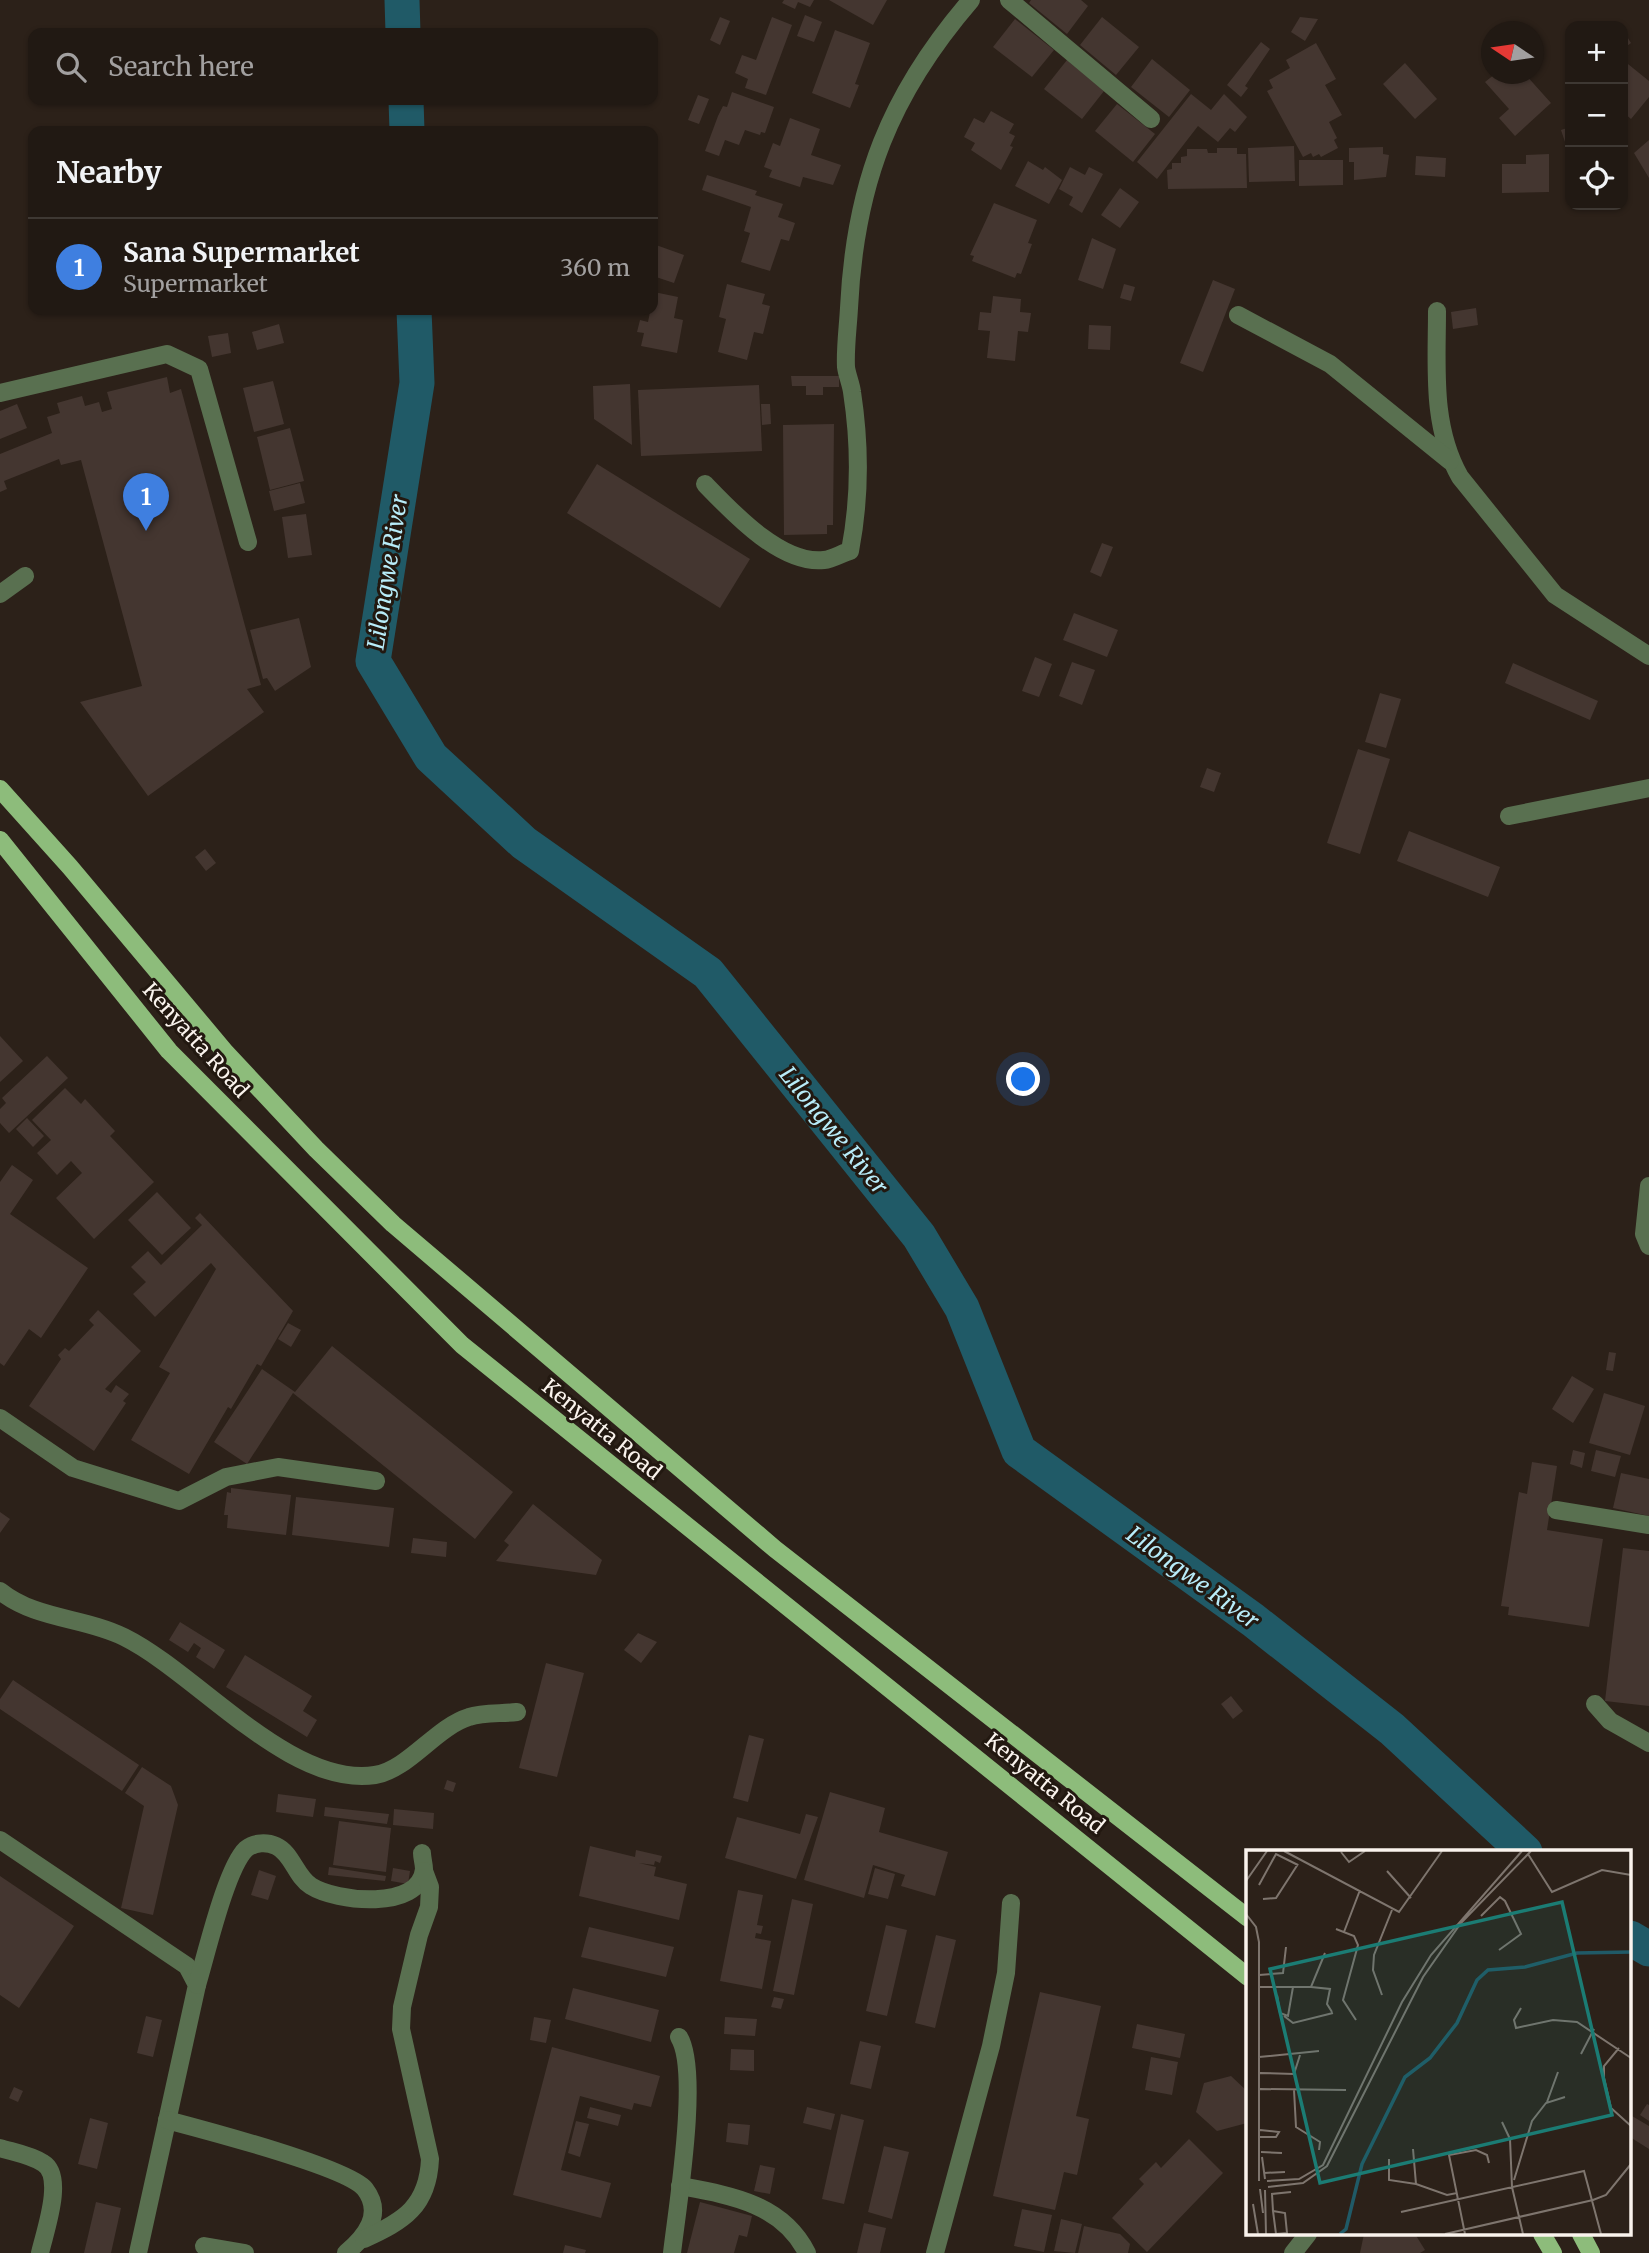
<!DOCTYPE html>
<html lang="en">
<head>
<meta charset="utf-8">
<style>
  :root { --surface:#211913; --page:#29221c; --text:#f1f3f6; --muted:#a2a0a0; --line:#3e3833; --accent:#b45309 }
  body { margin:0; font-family:Merriweather,serif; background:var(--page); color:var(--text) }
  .controls { position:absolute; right:21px; top:21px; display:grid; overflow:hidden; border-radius:14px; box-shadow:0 2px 5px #0004 }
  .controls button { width:63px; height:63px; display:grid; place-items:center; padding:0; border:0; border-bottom:2px solid var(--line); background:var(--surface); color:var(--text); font:35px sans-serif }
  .compass { position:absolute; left:1481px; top:21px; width:63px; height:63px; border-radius:50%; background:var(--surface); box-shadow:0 2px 5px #0004; rotate:283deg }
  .you { position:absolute; left:1024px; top:1080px; width:24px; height:24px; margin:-18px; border:5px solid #fff; border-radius:50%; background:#1a73e8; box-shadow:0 0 0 10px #1a73e833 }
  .badge { display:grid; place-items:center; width:46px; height:46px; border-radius:50%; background:var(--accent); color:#fff; font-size:23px; font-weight:700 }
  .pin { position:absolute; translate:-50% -58px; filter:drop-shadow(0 2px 4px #0008) }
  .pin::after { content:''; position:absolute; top:37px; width:24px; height:21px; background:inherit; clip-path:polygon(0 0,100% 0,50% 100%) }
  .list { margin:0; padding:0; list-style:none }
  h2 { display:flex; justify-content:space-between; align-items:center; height:91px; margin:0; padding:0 28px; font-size:30px }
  h2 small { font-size:23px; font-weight:400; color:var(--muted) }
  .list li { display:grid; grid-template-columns:46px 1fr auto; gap:21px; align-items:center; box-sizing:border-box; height:98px; padding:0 28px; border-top:2px solid var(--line) }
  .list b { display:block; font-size:26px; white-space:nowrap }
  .list p { margin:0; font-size:23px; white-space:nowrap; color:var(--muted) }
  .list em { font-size:23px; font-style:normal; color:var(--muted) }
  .icon { flex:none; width:38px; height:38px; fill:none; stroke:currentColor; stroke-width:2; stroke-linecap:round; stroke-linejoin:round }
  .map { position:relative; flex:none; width:1649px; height:2253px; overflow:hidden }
  .search { position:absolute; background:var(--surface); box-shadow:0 2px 5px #0004; left:28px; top:28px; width:630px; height:77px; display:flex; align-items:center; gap:18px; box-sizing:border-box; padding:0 24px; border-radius:14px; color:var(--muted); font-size:26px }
  .panel { position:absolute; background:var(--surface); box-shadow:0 2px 5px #0004; left:28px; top:126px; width:630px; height:189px; border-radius:14px }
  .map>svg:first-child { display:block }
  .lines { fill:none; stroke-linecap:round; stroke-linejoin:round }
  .river { stroke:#205a67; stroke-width:35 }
  .building { fill:#443630 }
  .minor { stroke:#597050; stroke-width:18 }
  .major { stroke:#8dbc7b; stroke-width:18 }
  .labels { text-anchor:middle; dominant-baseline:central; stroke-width:6; stroke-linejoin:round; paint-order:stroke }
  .street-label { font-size:21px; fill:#faf3ed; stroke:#221810 }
  .water-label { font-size:23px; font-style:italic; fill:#b8ecf9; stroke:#221810 }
  .inset-river { fill:none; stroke:#205a67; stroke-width:3.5 }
  .inset-road { fill:none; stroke:#7e756e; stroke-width:2 }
  .view { fill:#1b7c74; fill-opacity:0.15; stroke:#1b7c74; stroke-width:3.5 }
  .inset-edge { fill:none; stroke:#faf3ed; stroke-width:3.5 }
</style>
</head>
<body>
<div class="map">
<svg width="1649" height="2253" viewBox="0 0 1649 2253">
  <rect width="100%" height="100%" fill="#2c2119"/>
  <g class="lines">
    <g class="river">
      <polyline points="402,0 403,33"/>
      <polyline points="406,100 407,131"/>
      <polyline points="414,310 417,383 373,661 431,757 524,843 708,973 919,1236 962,1308 1019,1451 1253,1620 1392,1729 1525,1852"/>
      <polyline points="1630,1938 1649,1949"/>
    </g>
  </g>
  <g class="building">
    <polygon points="784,0 814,0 810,7 798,2 795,9 782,3"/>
    <polygon points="829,0 887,0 873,25"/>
    <polygon points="1031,0 1081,0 1088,6 1067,34 1029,3"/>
    <polygon points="805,15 822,22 814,42 797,36"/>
    <polygon points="720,17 730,21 720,45 710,40"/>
    <polygon points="772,17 792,25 766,95 745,88 748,79 735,73 742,55 756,60"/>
    <polygon points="1102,17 1139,47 1116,75 1080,45"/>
    <polygon points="1300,17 1318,19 1305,41 1291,32"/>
    <polygon points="1015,19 1054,50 1032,77 993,47"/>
    <polygon points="835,30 870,43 855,84 859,85 850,108 812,93"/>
    <polygon points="1623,30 1631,43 1623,49"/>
    <polygon points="1261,42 1270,49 1245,86 1248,88 1241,97 1227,85"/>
    <polygon points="1316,43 1336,79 1325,85 1342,115 1329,122 1337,138 1334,140 1338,148 1321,157 1319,154 1313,157 1311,153 1303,157 1267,91 1273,88 1269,80 1290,68 1286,60"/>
    <polygon points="1152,59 1190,90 1169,117 1131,87"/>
    <polygon points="1067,60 1104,91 1082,119 1044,89"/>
    <polygon points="1623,60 1649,81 1649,97 1631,119 1623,112"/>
    <polygon points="1405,63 1437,99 1415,119 1383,84"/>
    <polygon points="1495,74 1525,74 1551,103 1515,136 1499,118 1509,109 1485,82"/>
    <polygon points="732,92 774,107 765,133 761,132 760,135 745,130 739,145 725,140 719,156 705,151 718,116 723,106 727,107"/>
    <polygon points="1191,94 1211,110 1224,94 1247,117 1235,132 1230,128 1218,142 1198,126 1157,179 1137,162"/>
    <polygon points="698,95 709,99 699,124 688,120"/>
    <polygon points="1117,104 1155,134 1133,162 1095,131"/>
    <polygon points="991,111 1014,124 1009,133 1015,136 1010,146 1013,147 1001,170 971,150 975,143 964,137 974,118 984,123"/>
    <polygon points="790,118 820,129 811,155 841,165 833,185 803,177 800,187 769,177 772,170 764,167 773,143 780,146"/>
    <polygon points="1570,127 1570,157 1561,130"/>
    <polygon points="1649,140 1649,178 1634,153"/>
    <polygon points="1294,146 1295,181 1249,182 1248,148"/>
    <polygon points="1383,147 1383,154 1389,155 1386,177 1354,180 1354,162 1349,162 1349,148"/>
    <polygon points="1217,148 1237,148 1237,154 1246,154 1247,188 1168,189 1167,170 1172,169 1172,163 1181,163 1181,157 1187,156 1187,149 1207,149 1208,153 1217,153"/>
    <polygon points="1549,154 1549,192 1502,193 1502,164 1526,164 1526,155"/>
    <polygon points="1416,156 1446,158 1445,177 1415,175"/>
    <polygon points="1299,160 1343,160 1343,185 1299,186"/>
    <polygon points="1028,161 1043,170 1045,167 1062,180 1049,204 1015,186"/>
    <polygon points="1070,167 1085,175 1089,167 1103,174 1082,213 1069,205 1073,197 1059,189"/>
    <polygon points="707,175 757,191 755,195 783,204 778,217 795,223 789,241 781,239 770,271 741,262 750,233 744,231 751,207 702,190"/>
    <polygon points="1120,188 1139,202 1120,228 1101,215"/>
    <polygon points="994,203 1037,220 1028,243 1032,244 1021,274 1017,273 1015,278 972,261 974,256 970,255"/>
    <polygon points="1092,238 1116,249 1103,289 1078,280"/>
    <polygon points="656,245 684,255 674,283 653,276"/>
    <polygon points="1213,280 1235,289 1203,372 1180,363"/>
    <polygon points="727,284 765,294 762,304 770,306 763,334 754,332 747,360 718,352 726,319 719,317"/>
    <polygon points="1124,284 1135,287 1131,301 1120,298"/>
    <polygon points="654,292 678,297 674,318 683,320 677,353 641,346 644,333 637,332 640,320 648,322"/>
    <polygon points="993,296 1021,299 1020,312 1031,313 1028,332 1018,331 1015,361 987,358 990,331 978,330 980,312 991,313"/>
    <polygon points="1476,308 1478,325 1453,329 1451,312"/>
    <polygon points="279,324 284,343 257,350 252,332"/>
    <polygon points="1089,325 1111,326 1110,350 1088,349"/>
    <polygon points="228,333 231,353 212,357 208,336"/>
    <polygon points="791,376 839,376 839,387 823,387 823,395 806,395 806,386 792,386"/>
    <polygon points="167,377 170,393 181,389 261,685 247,689 264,712 148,796 80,702 142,686 81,460 61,465 59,459 4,481 7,489 0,492 0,454 52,433 47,417 60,413 57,403 82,396 85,406 99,402 102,412 112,409 107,392"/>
    <polygon points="273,381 284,424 254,432 243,388"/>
    <polygon points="630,384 632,445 594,419 593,386"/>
    <polygon points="759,385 762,451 641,456 638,390"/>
    <polygon points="17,404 27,428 0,439 0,411"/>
    <polygon points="761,404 770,404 771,424 762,425"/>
    <polygon points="834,424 833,525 827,525 827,534 784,535 783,425"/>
    <polygon points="290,428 304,481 270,490 257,437"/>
    <polygon points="597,464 750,559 720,608 567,513"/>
    <polygon points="300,483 305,503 274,511 269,491"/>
    <polygon points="306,514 312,555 288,558 282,517"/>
    <polygon points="1102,543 1113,547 1101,577 1090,572"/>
    <polygon points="1074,613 1118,630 1107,657 1063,640"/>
    <polygon points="299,618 311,667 275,691 267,678 263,679 250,630"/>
    <polygon points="1035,657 1052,664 1039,697 1022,691"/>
    <polygon points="1072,662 1095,670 1082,705 1059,696"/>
    <polygon points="1513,663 1598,701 1590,720 1505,683"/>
    <polygon points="1380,693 1401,699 1386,748 1365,742"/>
    <polygon points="1358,749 1390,759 1360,854 1327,843"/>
    <polygon points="1207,768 1221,773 1214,792 1200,787"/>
    <polygon points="1409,831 1500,867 1488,897 1397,861"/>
    <polygon points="205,849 216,863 206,871 195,857"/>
    <polygon points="0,1036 23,1061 0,1082"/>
    <polygon points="47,1056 68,1078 9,1133 0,1123 0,1109 6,1103 2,1098"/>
    <polygon points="65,1088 81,1104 85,1099 115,1131 110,1136 154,1182 94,1239 56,1198 82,1173 71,1161 57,1175 37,1153 51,1140 32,1120"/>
    <polygon points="27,1118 44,1136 33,1147 16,1129"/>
    <polygon points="12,1165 33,1180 10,1214 88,1268 41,1338 29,1329 4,1366 0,1363 0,1182"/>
    <polygon points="157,1192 191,1228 162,1255 128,1220"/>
    <polygon points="200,1213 293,1311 261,1366 257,1364 231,1409 228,1407 189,1474 131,1440 170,1373 159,1367 216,1269 211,1263 155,1317 133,1294 146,1282 131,1267 148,1251 161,1265 202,1225 195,1218"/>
    <polygon points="98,1310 141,1351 105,1389 111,1393 116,1385 129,1394 123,1401 126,1403 94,1451 29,1406 61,1359 58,1355 65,1348 69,1351 94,1325 89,1320"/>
    <polygon points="288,1323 301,1330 291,1347 278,1339"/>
    <polygon points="332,1346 513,1492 475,1539 293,1393 247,1464 214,1442 262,1369 295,1392"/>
    <polygon points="1609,1352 1616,1353 1613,1371 1606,1370"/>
    <polygon points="1572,1376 1594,1389 1573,1423 1552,1409"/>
    <polygon points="1604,1393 1645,1406 1630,1455 1589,1443"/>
    <polygon points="1573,1450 1585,1453 1582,1468 1570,1464"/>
    <polygon points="1596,1450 1621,1456 1615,1477 1591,1471"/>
    <polygon points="1532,1462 1557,1466 1547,1530 1603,1539 1589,1627 1508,1615 1509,1607 1501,1606 1519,1492 1527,1494"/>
    <polygon points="1621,1473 1649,1479 1649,1516 1613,1508"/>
    <polygon points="231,1488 291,1495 286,1535 227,1528 228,1515 224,1515 227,1492 231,1493"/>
    <polygon points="296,1497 394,1508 389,1547 292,1535"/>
    <polygon points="533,1504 602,1560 596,1575 496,1561 509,1545 504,1541"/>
    <polygon points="0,1512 10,1519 0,1533"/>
    <polygon points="413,1538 447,1542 446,1557 411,1553"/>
    <polygon points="1623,1548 1649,1551 1649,1706 1605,1701"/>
    <polygon points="180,1622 225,1650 214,1669 196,1657 201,1648 194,1643 188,1652 169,1640"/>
    <polygon points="638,1633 657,1642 641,1663 624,1650"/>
    <polygon points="245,1655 312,1696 303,1711 317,1720 307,1737 226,1687"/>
    <polygon points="546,1663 584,1673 557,1777 519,1768"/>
    <polygon points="13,1680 139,1765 122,1791 0,1709 0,1699"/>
    <polygon points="1231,1696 1243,1711 1233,1719 1221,1704"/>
    <polygon points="749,1735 764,1739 748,1802 733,1798"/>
    <polygon points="142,1767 171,1786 178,1805 153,1915 121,1908 144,1806 125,1793"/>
    <polygon points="447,1780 456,1783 453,1792 444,1789"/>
    <polygon points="830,1792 885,1808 879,1832 948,1852 935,1896 901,1886 905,1875 873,1865 864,1898 804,1880"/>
    <polygon points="278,1794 316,1799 313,1817 276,1812"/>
    <polygon points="325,1807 389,1814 387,1824 324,1816"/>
    <polygon points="394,1809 434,1813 433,1829 393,1825"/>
    <polygon points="806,1814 818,1817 796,1879 725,1858 737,1817 800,1834"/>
    <polygon points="339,1821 391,1828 386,1872 333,1865"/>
    <polygon points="590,1846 635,1857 636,1850 662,1856 660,1863 655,1861 654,1865 639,1863 656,1867 654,1876 687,1884 679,1920 579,1896"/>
    <polygon points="329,1867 386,1876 385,1881 328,1875"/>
    <polygon points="393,1868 410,1871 408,1884 391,1881"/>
    <polygon points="875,1868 895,1874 888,1899 868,1894"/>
    <polygon points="259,1870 276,1876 268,1900 251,1895"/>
    <polygon points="0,1876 74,1926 19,2008 0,1995"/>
    <polygon points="738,1890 763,1895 757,1925 763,1926 761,1934 756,1933 755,1938 771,1941 762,1989 720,1981"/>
    <polygon points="792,1899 813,1904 794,1995 773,1991"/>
    <polygon points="886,1925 907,1930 887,2016 866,2011"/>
    <polygon points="589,1927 674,1947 666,1977 581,1957"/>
    <polygon points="936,1935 956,1940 935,2028 915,2023"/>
    <polygon points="573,1988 659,2010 651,2042 565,2019"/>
    <polygon points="1040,1992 1101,2006 1076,2116 1089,2119 1077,2175 1064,2172 1055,2210 993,2196"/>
    <polygon points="774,1997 784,1999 781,2009 771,2007"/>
    <polygon points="146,2016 162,2020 153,2057 137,2053"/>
    <polygon points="534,2017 551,2020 546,2043 530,2040"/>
    <polygon points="725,2017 757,2019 755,2036 724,2034"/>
    <polygon points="1137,2024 1185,2034 1180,2058 1132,2048"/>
    <polygon points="860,2041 881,2046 871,2089 850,2084"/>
    <polygon points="552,2047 660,2076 651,2107 634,2103 632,2110 580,2096 561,2170 611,2183 601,2218 513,2195"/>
    <polygon points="731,2049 754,2050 754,2071 730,2070"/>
    <polygon points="1151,2057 1178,2062 1172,2095 1145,2090"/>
    <polygon points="1231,2076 1248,2092 1247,2123 1217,2131 1196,2112 1204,2083"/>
    <polygon points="14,2087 23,2091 18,2102 9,2098"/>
    <polygon points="1647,2104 1649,2105 1649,2121 1640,2115"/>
    <polygon points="590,2107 621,2115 618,2126 587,2118"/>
    <polygon points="807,2107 835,2114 831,2130 803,2123"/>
    <polygon points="841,2114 864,2120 844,2204 822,2199"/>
    <polygon points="1632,2116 1649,2126 1649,2149 1630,2137"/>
    <polygon points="90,2118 108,2123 97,2169 78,2164"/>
    <polygon points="576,2121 589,2124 580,2157 568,2153"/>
    <polygon points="728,2123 750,2125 748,2145 726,2142"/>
    <polygon points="1189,2139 1223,2173 1147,2252 1112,2218 1144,2184 1139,2179 1156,2162 1161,2168"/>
    <polygon points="884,2146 909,2152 892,2219 868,2212"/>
    <polygon points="760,2165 775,2168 770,2194 754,2191"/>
    <polygon points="96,2202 121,2208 111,2253 84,2253"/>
    <polygon points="700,2202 752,2216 747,2237 739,2235 734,2253 687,2253"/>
    <polygon points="1022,2209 1052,2215 1044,2252 1014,2246"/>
    <polygon points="1061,2219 1082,2224 1075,2253 1054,2251"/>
    <polygon points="864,2223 886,2228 880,2253 857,2253"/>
    <polygon points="1084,2226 1120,2234 1130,2244 1128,2253 1078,2253"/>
    <polygon points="1364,2234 1415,2234 1425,2250 1420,2253 1360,2253"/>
    <polygon points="565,2245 586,2250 585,2253 563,2253"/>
  </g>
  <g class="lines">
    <g class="minor">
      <polyline points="1009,0 1151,119"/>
      <path d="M1437,311C1437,367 1431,426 1460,477L1555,595L1649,656"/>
      <polyline points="1238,315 1330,364 1450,461"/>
      <polyline points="0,393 167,354 199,369 248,542"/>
      <path d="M705,484C732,512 781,565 824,560C833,559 842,553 850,551C860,499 860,444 852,392C851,384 847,375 846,367C845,348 848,327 849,308C855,183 890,94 971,0"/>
      <polyline points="0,594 25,576"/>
      <polyline points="1509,816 1649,788"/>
      <polyline points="1649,1186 1644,1234 1649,1246"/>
      <polyline points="0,1418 73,1468 179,1501 226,1477 278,1467 376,1481"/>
      <polyline points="1556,1510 1649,1525"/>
      <path d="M0,1591C36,1620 84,1617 124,1637C197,1673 290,1788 375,1775C408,1770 436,1727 469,1717C483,1712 502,1714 517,1712"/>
      <polyline points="1595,1704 1610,1721 1649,1743"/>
      <polyline points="0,1840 187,1966 197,1985 138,2253"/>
      <path d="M197,1985C206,1956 226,1868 246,1849C255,1842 267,1842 276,1846C292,1853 296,1877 311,1886C336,1902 420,1911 424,1869C424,1864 422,1858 422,1853"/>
      <path d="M167,2120C201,2129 347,2167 365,2189C384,2214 365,2237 346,2253"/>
      <path d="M0,2148C13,2152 31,2155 43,2163C65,2176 45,2231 40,2253"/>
      <path d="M680,2186C729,2195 782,2203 807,2253"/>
      <path d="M364,2239C404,2221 428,2206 430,2159L401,2029L402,2007L419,1935L429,1907L430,1887L424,1871"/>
      <polyline points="204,2246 245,2253"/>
      <path d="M672,2253C677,2209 700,2071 679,2037"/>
      <polyline points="935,2253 991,2046 1006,1973 1011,1903"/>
      <polyline points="1293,2253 1308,2234"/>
    </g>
    <g class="major">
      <polyline points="0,789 70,867 226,1053 316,1149 393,1224 775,1549 1248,1918"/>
      <polyline points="0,840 169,1051 462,1345 1248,1977"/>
      <polyline points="1542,2234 1553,2253"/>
      <polyline points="1581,2234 1591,2253"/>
    </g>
  </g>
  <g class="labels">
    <g class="street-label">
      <text transform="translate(196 1040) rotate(48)">Kenyatta Road</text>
      <text transform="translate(602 1429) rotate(39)">Kenyatta Road</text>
      <text transform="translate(1045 1783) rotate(39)">Kenyatta Road</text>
    </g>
    <g class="water-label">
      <text transform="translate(387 572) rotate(-81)">Lilongwe River</text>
      <text transform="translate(834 1130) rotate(51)">Lilongwe River</text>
      <text transform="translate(1193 1577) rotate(36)">Lilongwe River</text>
    </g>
  </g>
  <g transform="translate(1246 1850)">
    <rect width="385" height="385" fill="#2c2119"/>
    <path class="inset-river" d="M94,384L100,379L116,314L159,227L184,208L211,173L231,130L242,120L279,117L331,103L385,102"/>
    <path class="inset-road" d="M38,1L153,62L196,1M95,2L103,12L119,1M282,4L306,42L356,20L385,25M141,21L165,48M0,31L21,1M13,35L30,4L52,15M17,49L30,48L52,14M0,64L10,77L13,92V331M235,66L254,47L259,51L275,84L253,100M90,79L108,86L112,95L97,150L110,170M98,82L114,40M13,125L37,123L40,97M13,137H65L79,103M65,137L84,139L81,154L86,162M31,145L34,163L42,166L47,137M136,145L127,120L128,105L146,60M275,158L268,170L270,178L307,170L331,172L385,208M38,166L47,173L87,163M373,198L358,216V228L365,258L385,276M335,204L348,179M13,207L73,201M14,223L48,224L54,205M14,239L100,240M48,240L50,277L74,292L73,300M301,252L312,222M256,272L264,289L266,337L277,384M14,280L33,282L30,287H14M167,299L170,334L201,345L211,343M15,302L36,303M16,307L19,329M143,309V330L170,334M18,323L39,322M268,330L286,271L300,253L319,247M21,331L53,329L77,315L156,152L185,105L276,1M22,337L57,333L81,316L177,127L215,73L285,1M14,339L17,363M19,340L20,384M7,354L12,384M27,361L26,344L45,342M155,362L338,321L355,384M41,383L30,384L27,361L39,363L41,383V384M199,384L347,350L360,345L385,314M219,384L203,305L230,300L241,305L243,313"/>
    <path class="view" d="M316,52L366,265L74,333L24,119Z"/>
    <rect width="385" height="385" class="inset-edge"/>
  </g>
</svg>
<div class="controls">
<button>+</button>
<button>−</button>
<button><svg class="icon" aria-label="locate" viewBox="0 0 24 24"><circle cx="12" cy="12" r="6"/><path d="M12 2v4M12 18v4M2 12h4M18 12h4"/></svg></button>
</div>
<svg class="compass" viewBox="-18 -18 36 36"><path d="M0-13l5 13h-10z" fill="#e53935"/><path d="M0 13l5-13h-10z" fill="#a2a0a0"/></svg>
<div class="you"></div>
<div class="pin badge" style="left:146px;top:531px;background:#3f7fe0">1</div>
<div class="search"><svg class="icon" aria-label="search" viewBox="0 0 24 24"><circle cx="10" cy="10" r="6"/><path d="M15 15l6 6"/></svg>Search here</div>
<section class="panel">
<h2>Nearby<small></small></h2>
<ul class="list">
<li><span class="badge" style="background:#3f7fe0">1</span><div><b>Sana Supermarket</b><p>Supermarket</p></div><em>360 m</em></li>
</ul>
</section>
</div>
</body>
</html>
